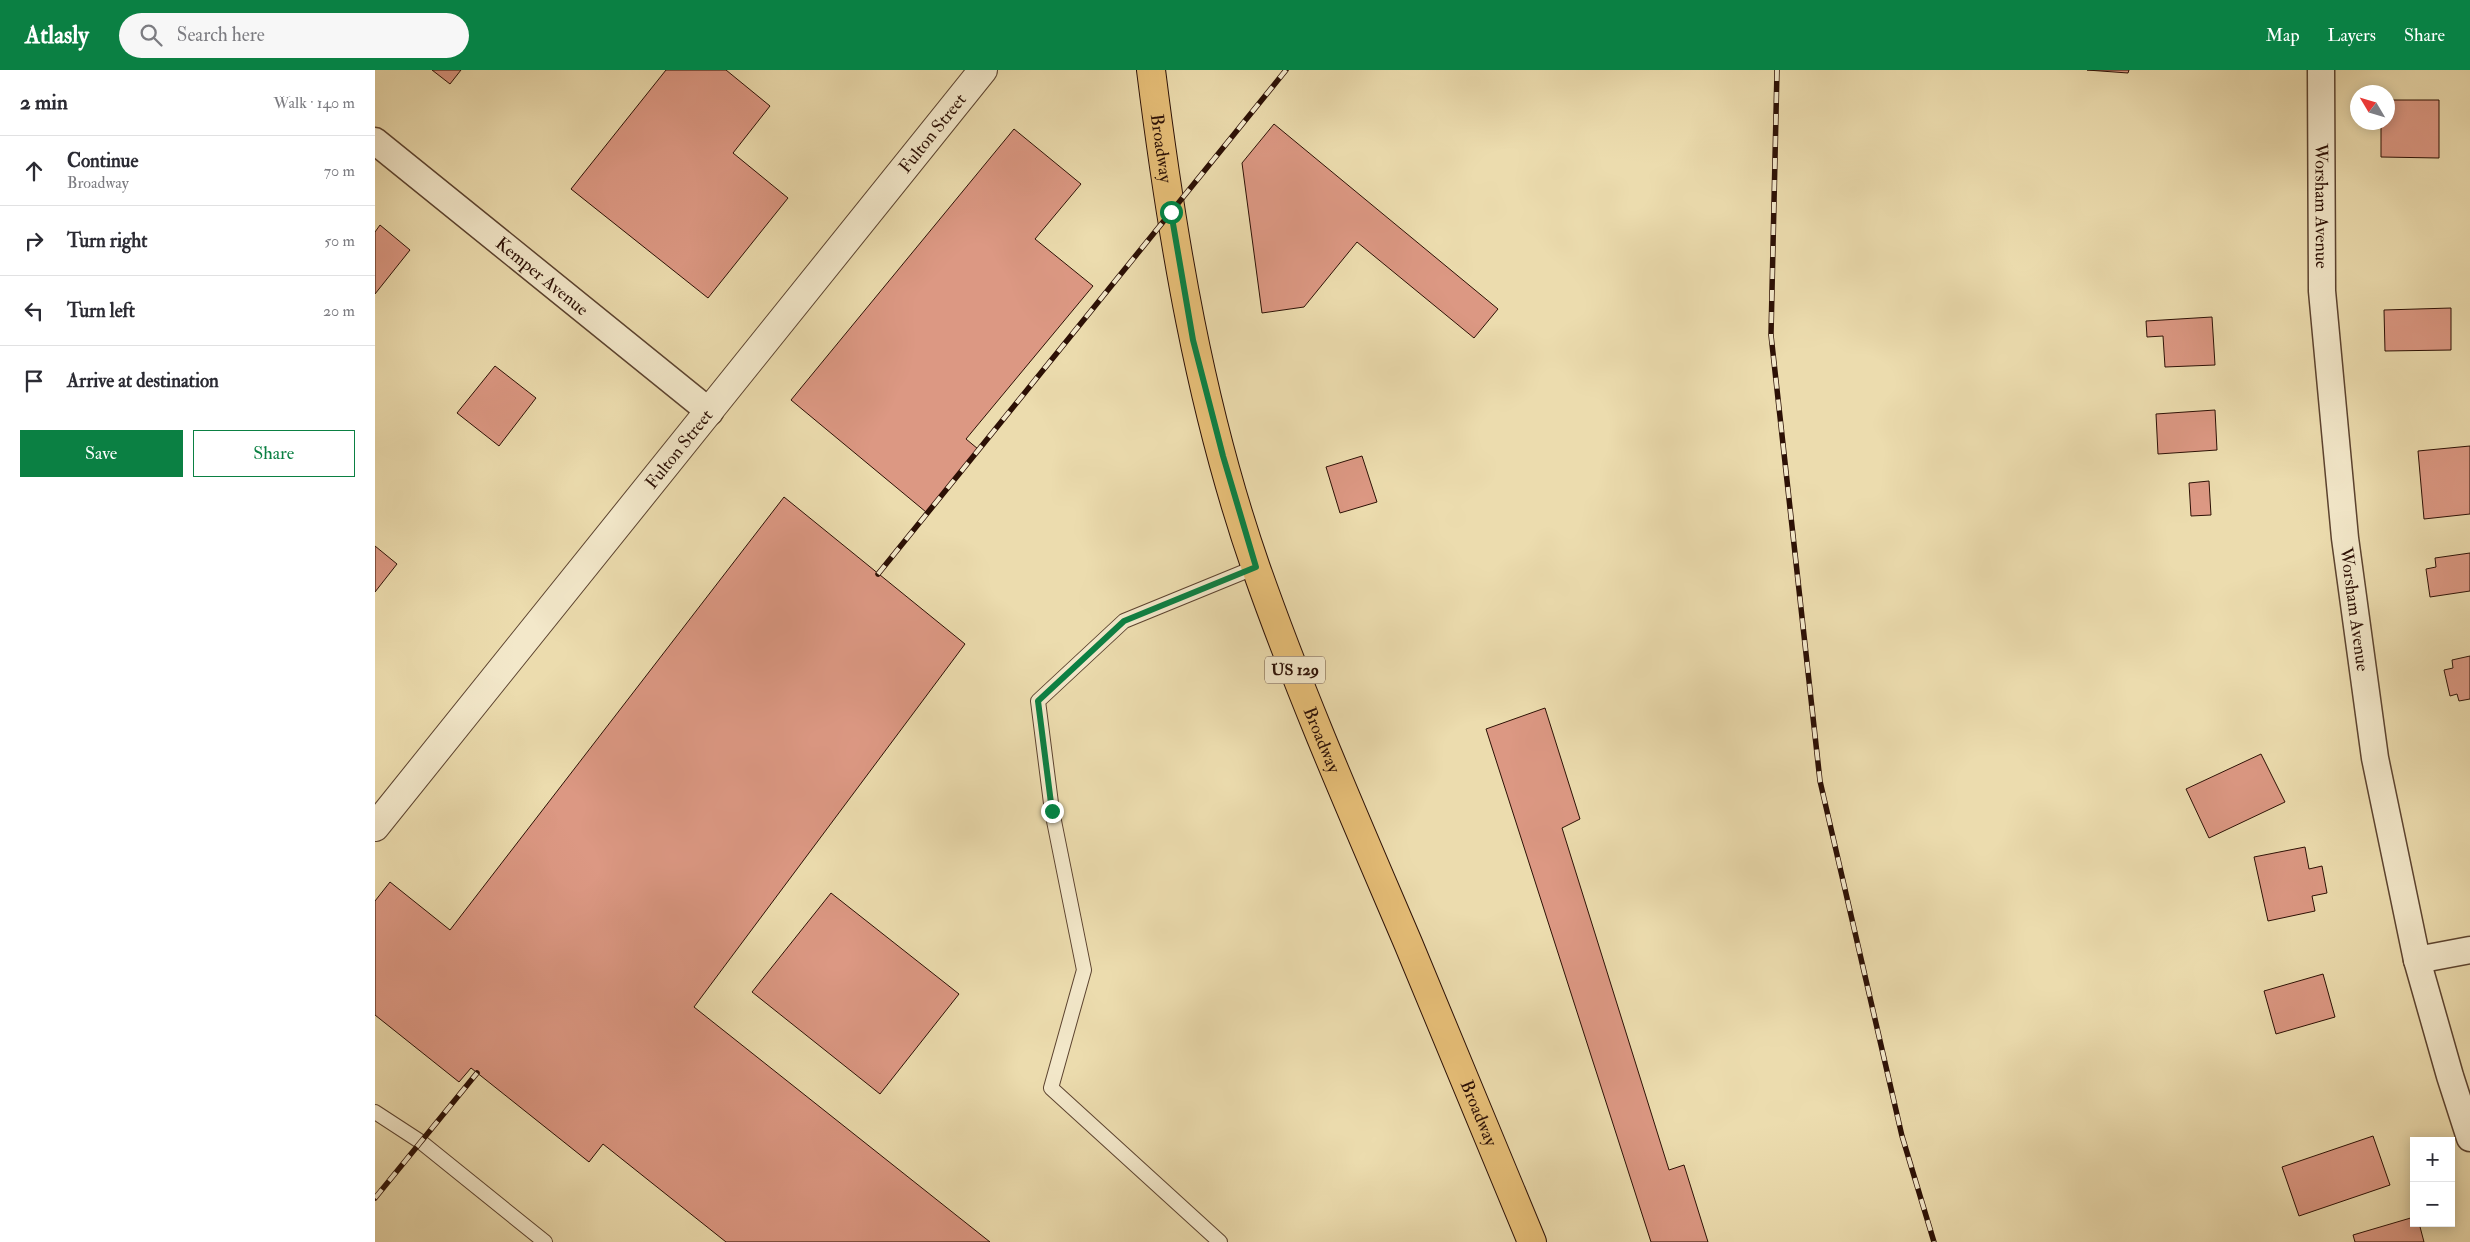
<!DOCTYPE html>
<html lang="en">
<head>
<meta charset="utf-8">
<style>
  :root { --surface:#fff; --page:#f7f7f7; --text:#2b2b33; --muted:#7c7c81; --line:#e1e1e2; --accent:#0b8043 }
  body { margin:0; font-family:"IM FELL Double Pica",serif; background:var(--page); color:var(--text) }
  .controls { position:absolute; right:15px; bottom:15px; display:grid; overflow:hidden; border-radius:0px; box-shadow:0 2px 12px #0003 }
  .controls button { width:45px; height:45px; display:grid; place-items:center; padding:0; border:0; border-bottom:1px solid var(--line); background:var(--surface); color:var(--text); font:25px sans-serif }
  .compass { position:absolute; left:1975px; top:15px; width:45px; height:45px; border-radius:50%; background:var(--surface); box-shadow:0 2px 12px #0003; rotate:308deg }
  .stop { position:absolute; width:15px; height:15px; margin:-11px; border:4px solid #0b8043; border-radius:50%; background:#fff }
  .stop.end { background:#0b8043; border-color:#fff; box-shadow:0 1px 5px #0008 }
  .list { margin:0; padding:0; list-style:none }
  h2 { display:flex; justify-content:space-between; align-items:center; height:65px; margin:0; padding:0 20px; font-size:21px }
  h2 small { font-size:16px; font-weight:400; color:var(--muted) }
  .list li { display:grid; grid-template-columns:32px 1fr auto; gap:15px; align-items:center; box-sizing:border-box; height:70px; padding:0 20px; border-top:1px solid var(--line) }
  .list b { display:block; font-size:19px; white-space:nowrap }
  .list p { margin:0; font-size:16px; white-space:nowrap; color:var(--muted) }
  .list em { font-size:16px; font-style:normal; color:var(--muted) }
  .actions { display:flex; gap:10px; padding:15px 20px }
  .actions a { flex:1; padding:11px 0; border:1px solid var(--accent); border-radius:0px; text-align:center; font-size:18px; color:var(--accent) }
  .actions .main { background:var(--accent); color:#fff }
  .icon { flex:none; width:28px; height:28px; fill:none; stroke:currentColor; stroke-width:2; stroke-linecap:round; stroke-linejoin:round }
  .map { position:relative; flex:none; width:2095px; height:1172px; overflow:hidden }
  header { display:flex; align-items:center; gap:30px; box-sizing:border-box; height:70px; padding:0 25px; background:var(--accent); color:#fff }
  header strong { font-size:24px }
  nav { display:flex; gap:28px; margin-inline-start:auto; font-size:18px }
  .search { width:350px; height:45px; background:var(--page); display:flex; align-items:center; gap:12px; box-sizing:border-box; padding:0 18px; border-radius:28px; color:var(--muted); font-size:19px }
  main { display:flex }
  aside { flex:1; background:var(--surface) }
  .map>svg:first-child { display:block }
  .building { fill:#dc9883; stroke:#2c1005 }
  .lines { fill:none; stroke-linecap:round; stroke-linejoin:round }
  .service-casing { stroke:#5c432f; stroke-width:16 }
  .minor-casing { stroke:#5c432f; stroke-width:29 }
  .tertiary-casing { stroke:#5c432f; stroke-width:30 }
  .primary-casing { stroke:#2c1005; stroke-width:30 }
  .service { stroke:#f3e8ca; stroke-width:14 }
  .minor { stroke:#f3e8ca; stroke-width:26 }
  .tertiary { stroke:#f3e8ca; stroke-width:28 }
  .primary { stroke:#e6be77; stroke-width:28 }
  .rail-casing { stroke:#2c1005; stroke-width:5.5 }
  .rail { stroke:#f3e8ca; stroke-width:4; stroke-dasharray:11; stroke-linecap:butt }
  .route { stroke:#0b8043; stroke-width:6 }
  .labels { text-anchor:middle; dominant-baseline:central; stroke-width:5; stroke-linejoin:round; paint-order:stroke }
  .shield { fill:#f3e8ca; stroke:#685140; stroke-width:1 }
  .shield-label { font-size:16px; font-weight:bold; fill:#2c1005 }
  .street-label { font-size:18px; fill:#2c1005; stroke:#f3e8ca }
</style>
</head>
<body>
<header>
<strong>Atlasly</strong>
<div class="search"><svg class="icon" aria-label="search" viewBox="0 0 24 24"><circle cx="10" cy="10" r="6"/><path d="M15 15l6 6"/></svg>Search here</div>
<nav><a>Map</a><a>Layers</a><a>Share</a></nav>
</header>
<main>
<aside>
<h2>2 min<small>Walk · 140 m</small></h2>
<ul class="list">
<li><svg class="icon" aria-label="ahead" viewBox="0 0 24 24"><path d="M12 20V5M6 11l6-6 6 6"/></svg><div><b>Continue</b><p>Broadway</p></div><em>70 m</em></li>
<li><svg class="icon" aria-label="right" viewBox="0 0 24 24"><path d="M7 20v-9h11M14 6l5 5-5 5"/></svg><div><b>Turn right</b></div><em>50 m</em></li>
<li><svg class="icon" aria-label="left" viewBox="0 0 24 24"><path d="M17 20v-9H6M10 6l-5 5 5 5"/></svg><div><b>Turn left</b></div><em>20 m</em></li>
<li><svg class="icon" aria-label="arrive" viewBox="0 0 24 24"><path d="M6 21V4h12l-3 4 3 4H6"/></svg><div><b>Arrive at destination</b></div></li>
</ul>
<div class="actions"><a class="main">Save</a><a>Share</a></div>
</aside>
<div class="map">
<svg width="2095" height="1172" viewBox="0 0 2095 1172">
  <rect width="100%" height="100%" fill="#ecdcae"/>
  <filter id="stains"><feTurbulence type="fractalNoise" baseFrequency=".004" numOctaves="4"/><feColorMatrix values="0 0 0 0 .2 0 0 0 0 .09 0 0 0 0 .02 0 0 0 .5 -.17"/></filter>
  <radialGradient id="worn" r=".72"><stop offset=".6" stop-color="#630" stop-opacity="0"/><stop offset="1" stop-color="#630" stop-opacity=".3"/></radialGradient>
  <g class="building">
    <polygon points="57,0 86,0 75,14"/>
    <polygon points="291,0 351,0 395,36 358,83 413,128 333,228 196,119"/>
    <polygon points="1712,0 1754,0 1753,3"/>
    <polygon points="2012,30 2064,30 2064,88 2006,87 2006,52 2012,52"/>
    <polygon points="899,54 1123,239 1099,268 982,172 929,237 887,243 867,93"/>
    <polygon points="639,59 706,114 660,169 718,216 591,369 603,379 551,442 416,330"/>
    <polygon points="5,155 35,180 0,224 0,162"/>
    <polygon points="2076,238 2076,280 2010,281 2009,240"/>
    <polygon points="1837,247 1840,295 1790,297 1788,266 1772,267 1771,251"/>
    <polygon points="120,296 161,328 124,376 82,343"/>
    <polygon points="1840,340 1842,380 1783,384 1781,344"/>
    <polygon points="2095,376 2095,444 2049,449 2043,381"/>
    <polygon points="987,386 1002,432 965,443 951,397"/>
    <polygon points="1834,411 1836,445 1816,446 1814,413"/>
    <polygon points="409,427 590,574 319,937 615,1172 351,1172 228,1074 214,1092 96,998 84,1012 0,945 0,831 15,812 75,860"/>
    <polygon points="0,476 22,494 0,522"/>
    <polygon points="2095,483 2095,521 2055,527 2051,499 2061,497 2060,488"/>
    <polygon points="2095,586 2095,629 2084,631 2082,624 2075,626 2069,600 2078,598 2077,590"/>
    <polygon points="1170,638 1205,749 1187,758 1294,1100 1309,1095 1333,1172 1276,1172 1111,659"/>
    <polygon points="1886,684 1910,732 1834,768 1811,719"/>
    <polygon points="1930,777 1934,799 1947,796 1952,823 1937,826 1940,841 1893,851 1879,787"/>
    <polygon points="456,823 584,924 505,1024 377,922"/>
    <polygon points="1948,904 1960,947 1901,964 1889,921"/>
    <polygon points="1998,1066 2015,1115 1924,1146 1907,1097"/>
    <polygon points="2039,1147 2039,1153 2044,1153 2049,1172 1980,1172 1978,1165"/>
  </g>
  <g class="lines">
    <defs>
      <g id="service">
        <polyline points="0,1042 46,1072 170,1172"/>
        <polyline points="845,1172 676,1018 709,900 677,741 663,631 749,551 881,497"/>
      </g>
      <g id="minor">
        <path id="s1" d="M1946,0L1947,221L1970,468L2000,688L2042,890L2075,1006L2095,1068"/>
        <path id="s2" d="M0,71L335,342"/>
        <polyline points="2042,890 2095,880"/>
      </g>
      <g id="tertiary">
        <path id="s3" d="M0,757L608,0"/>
      </g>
      <g id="primary">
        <path id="s4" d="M776,0C797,168 825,337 881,498C926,626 980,749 1033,873C1075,972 1116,1072 1157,1172"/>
      </g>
    </defs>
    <use href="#service" class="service-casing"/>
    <use href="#minor" class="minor-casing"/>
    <use href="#tertiary" class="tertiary-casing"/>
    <use href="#primary" class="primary-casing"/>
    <use href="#service" class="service"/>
    <use href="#minor" class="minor"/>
    <use href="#tertiary" class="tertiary"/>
    <use href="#primary" class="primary"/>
    <defs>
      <g id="rail">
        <polyline points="1402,0 1396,265 1445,711 1527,1066 1559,1172"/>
        <polyline points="503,504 911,0"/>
        <polyline points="0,1128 102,1003"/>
      </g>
    </defs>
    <use href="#rail" class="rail-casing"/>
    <use href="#rail" class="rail"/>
  </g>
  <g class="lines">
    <polyline class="route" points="677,741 663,631 749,551 881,497 848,386 818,270 796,142"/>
  </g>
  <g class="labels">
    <rect class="shield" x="890" y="586.5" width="60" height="27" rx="4"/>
    <g class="shield-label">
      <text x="920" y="600">US 129</text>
    </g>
    <g class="street-label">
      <text stroke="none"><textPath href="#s3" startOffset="890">Fulton Street</textPath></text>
      <text stroke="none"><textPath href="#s4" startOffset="79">Broadway</textPath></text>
      <text stroke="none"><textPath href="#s1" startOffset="136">Worsham Avenue</textPath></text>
      <text stroke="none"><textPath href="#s2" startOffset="215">Kemper Avenue</textPath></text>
      <text stroke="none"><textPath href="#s3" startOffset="485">Fulton Street</textPath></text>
      <text stroke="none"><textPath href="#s1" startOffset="541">Worsham Avenue</textPath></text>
      <text stroke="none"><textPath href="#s4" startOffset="694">Broadway</textPath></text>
      <text stroke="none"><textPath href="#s4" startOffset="1099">Broadway</textPath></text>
    </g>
  </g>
  <rect width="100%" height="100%" filter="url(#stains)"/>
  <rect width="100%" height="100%" fill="url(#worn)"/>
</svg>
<div class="controls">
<button>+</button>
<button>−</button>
</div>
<svg class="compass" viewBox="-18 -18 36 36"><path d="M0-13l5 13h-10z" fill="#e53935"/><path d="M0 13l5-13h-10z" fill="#7c7c81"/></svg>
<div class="stop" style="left:796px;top:142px"></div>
<div class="stop end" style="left:677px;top:741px"></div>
</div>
</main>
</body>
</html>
